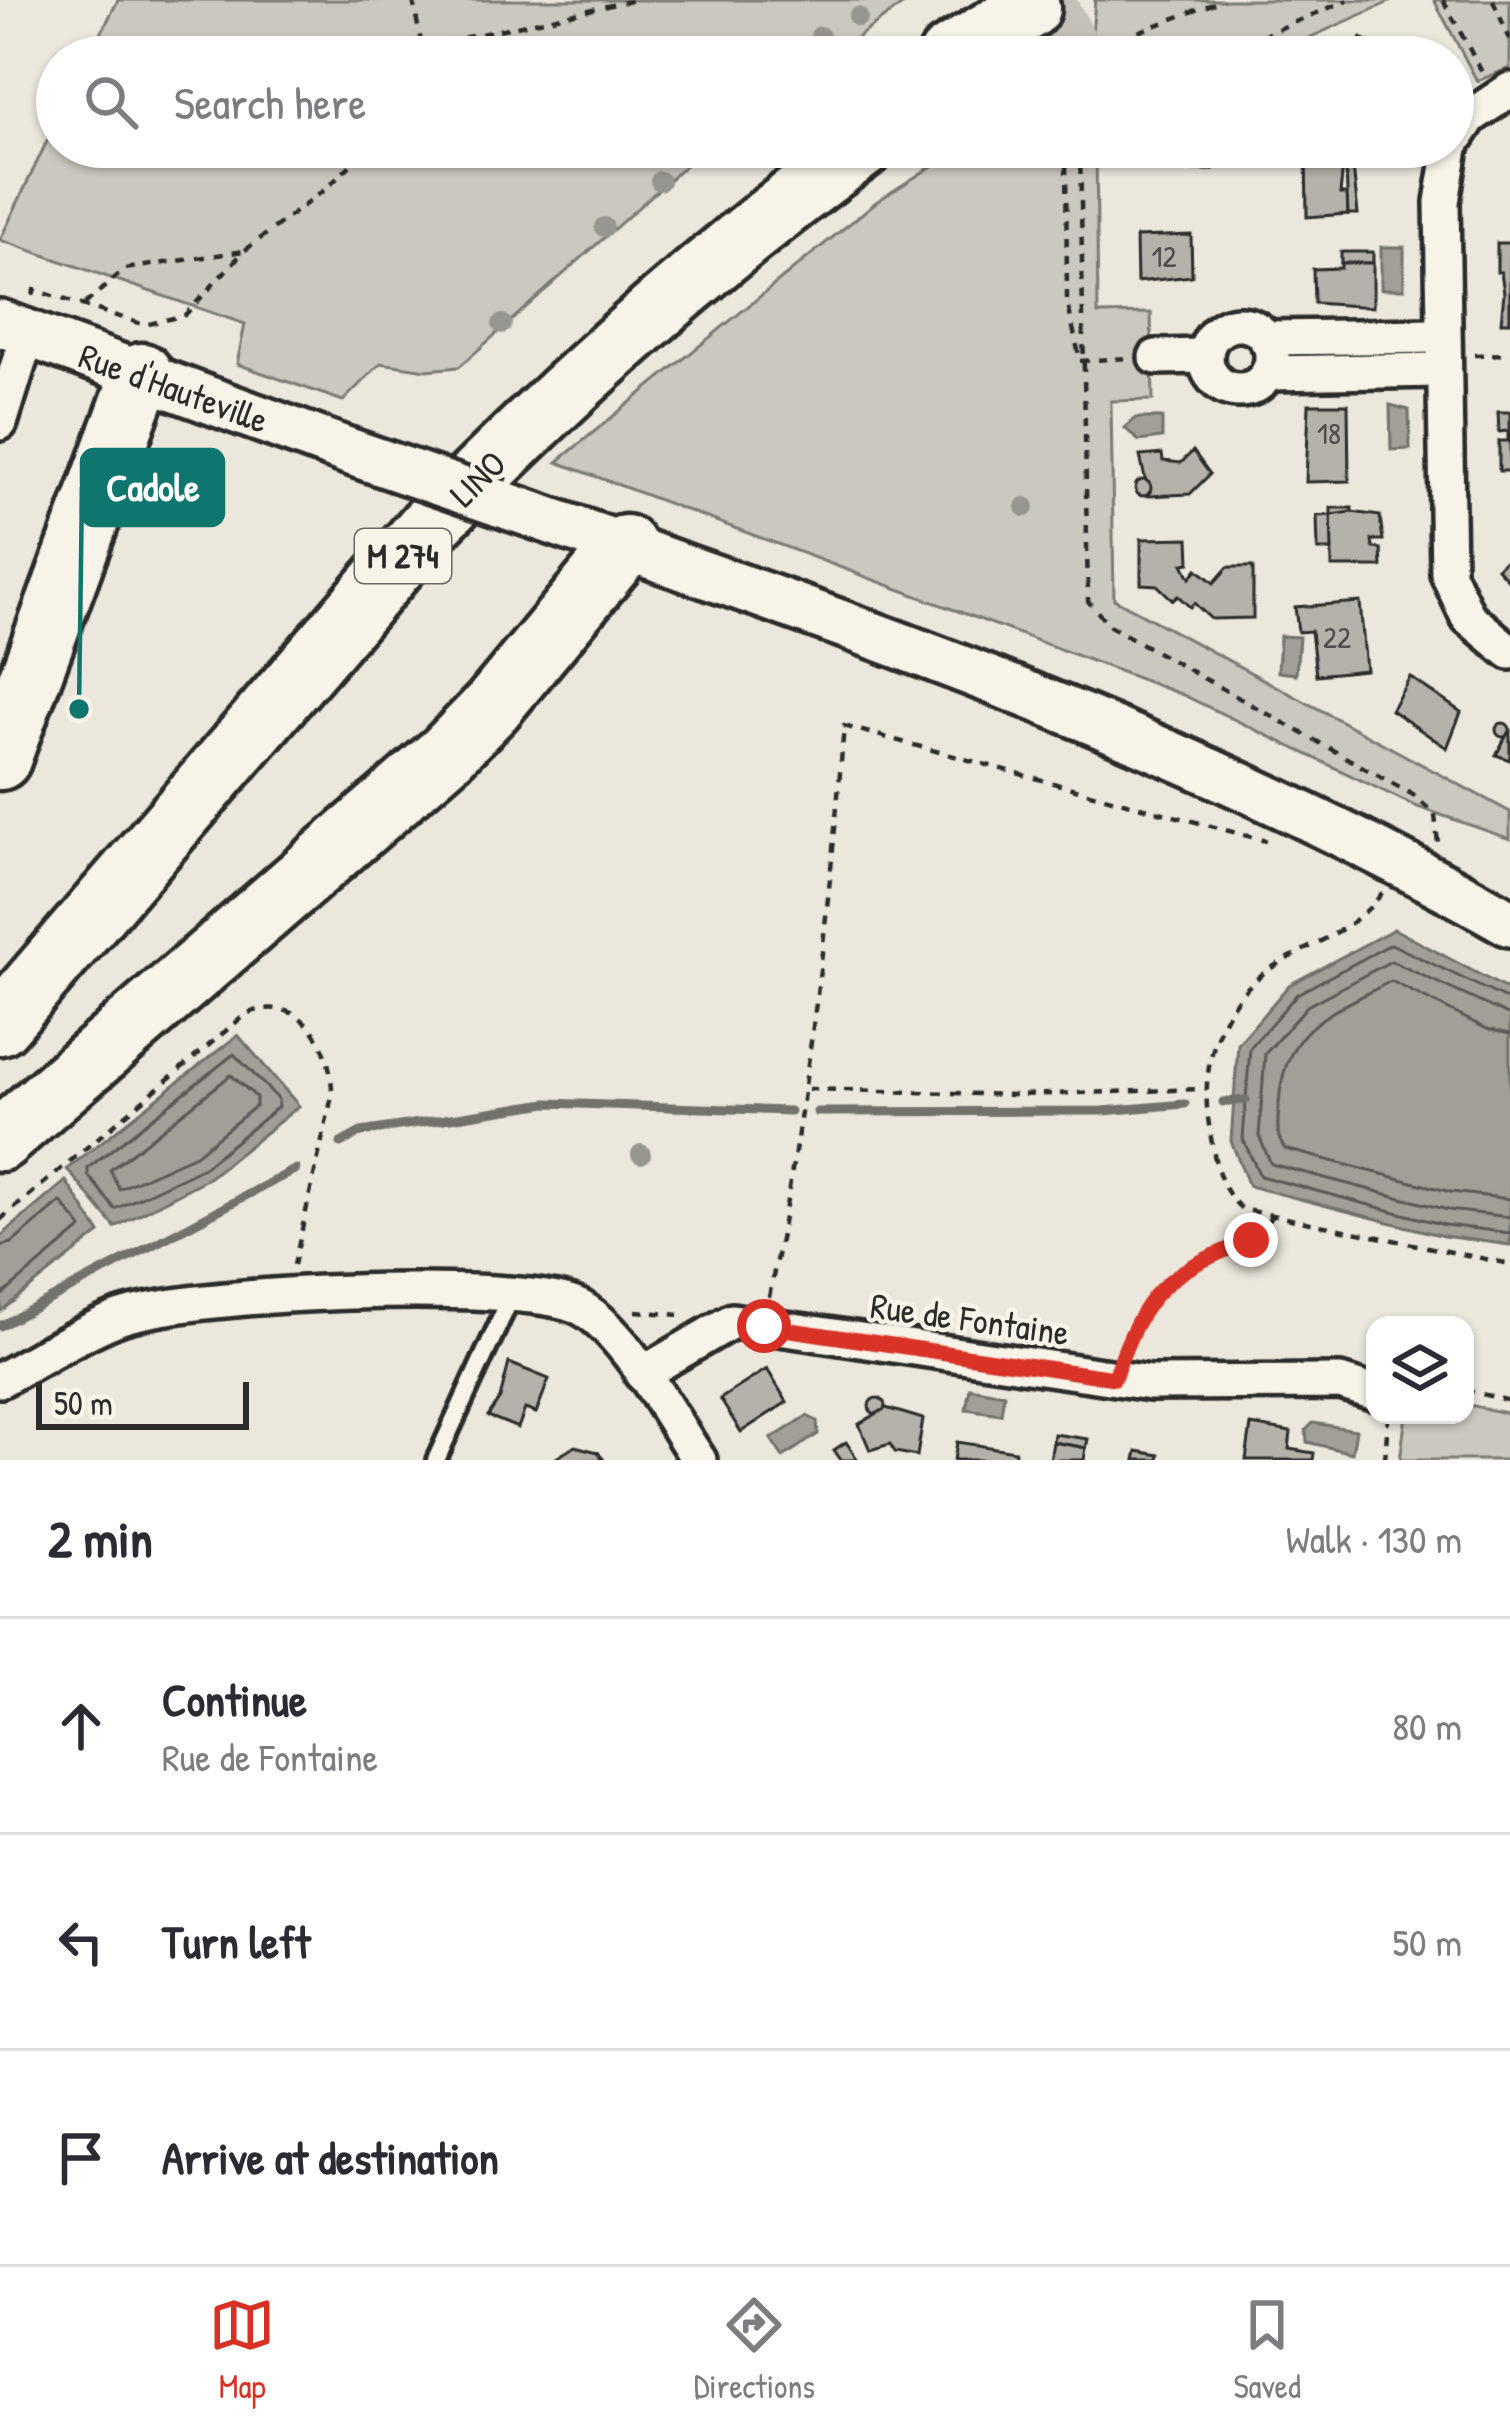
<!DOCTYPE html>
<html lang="en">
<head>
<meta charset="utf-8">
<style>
  :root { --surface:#fff; --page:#f7f7f7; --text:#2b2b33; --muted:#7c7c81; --line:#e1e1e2; --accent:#d93025 }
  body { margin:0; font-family:"Patrick Hand",sans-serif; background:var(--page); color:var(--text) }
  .controls { position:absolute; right:36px; bottom:36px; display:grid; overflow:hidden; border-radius:24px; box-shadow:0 3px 9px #0004 }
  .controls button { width:108px; height:108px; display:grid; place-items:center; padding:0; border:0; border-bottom:3px solid var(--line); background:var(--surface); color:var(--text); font:60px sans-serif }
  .scale { position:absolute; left:36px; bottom:30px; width:213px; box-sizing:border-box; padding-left:12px; border:6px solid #2b2b2b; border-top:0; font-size:33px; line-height:42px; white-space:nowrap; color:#2b2b2b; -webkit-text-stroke:9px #f7f3e8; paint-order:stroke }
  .stop { position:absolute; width:36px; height:36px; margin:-27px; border:9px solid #d93025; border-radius:50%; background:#fff }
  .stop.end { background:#d93025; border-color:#fff; box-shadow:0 3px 12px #0008 }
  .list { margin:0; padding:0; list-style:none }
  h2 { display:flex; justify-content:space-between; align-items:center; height:156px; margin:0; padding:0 48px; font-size:51px }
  h2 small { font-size:39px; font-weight:400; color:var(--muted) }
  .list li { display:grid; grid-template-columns:78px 1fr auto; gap:36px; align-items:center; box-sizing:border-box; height:216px; padding:0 48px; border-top:3px solid var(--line) }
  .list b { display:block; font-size:45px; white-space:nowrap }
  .list p { margin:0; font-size:39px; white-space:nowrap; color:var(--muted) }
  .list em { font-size:39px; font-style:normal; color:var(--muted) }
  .icon { flex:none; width:66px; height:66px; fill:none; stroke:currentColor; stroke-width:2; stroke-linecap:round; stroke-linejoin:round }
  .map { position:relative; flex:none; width:1510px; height:1460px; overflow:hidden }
  .search { position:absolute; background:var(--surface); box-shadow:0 3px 9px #0004; left:36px; right:36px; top:36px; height:132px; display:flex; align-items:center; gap:30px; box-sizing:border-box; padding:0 42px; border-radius:66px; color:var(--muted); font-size:45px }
  .sheet { height:804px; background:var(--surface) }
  nav { display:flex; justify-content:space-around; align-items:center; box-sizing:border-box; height:168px; border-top:3px solid var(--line); background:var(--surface); font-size:33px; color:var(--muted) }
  nav a { display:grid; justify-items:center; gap:6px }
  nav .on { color:var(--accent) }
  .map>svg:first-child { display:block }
  .green { fill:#cbc8bf; stroke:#7b7a75; stroke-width:3 }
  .water { fill:#a29f98; stroke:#72716c; stroke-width:3 }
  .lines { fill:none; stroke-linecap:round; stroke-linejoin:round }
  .shore { stroke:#5b5957; stroke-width:3 }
  .stream { stroke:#72716c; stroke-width:9 }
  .building { fill:#b5b2ab; stroke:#2b2b2b; stroke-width:3 }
  .highway-tunnel { stroke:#c5c1b9; stroke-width:60; stroke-dasharray:60 30; stroke-linecap:butt }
  .lane-casing { stroke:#2b2b2b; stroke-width:26 }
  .street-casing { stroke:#2b2b2b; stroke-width:42 }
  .secondary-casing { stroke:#2b2b2b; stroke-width:54 }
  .highway-casing { stroke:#2b2b2b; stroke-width:69 }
  .path { stroke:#2b2b2b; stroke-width:4.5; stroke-dasharray:9 9; stroke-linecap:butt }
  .lane { stroke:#f7f3e8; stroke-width:16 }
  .street { stroke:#f7f3e8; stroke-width:33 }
  .secondary { stroke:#f7f3e8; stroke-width:45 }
  .highway { stroke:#f7f3e8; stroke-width:60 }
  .secondary-bridge-casing { stroke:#2b2b2b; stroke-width:54; stroke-linecap:butt }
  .secondary-bridge { stroke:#f7f3e8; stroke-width:45 }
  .tree { fill:#97958f }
  .route { stroke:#d93025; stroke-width:15 }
  .labels { text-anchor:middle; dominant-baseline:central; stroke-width:9; stroke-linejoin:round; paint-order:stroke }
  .number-label { font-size:30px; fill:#4e4d4b }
  .shield { fill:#f7f3e8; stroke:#686764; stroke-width:3 }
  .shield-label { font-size:33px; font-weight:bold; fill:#2b2b2b }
  .street-label { font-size:36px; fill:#2b2b2b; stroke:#f7f3e8 }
  .leader { fill:none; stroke:#0f766e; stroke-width:4.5 }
  .callout-dot { fill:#0f766e; stroke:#f7f3e8; stroke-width:4.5 }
  .callout { fill:#0f766e; stroke:#0f766e; stroke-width:4.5 }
  .callout-label { font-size:39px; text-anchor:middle; font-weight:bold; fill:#fff }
</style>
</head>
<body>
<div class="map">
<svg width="1510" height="1460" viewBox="0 0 1510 1460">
  <rect width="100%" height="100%" fill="#ebe7dd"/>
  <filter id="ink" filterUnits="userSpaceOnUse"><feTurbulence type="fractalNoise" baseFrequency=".00833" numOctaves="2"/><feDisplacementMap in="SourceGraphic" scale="24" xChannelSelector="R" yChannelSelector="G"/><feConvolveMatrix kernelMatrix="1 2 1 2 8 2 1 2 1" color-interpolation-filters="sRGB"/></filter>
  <g filter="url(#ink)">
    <g class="green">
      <polygon points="118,0 909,0 830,57 89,57"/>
      <polygon points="1095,0 1394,0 1266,57 1090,57"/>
      <polygon points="1434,0 1510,0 1510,68 1477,81"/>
      <polygon points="57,120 57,147 706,147 459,367 426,370 381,363 343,401 237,364 245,324 0,240"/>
      <polygon points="962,147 1096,147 1098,314 1151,313 1153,400 1111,401 1114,599 1510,812 1510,839 1415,806 1183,695 557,462 876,202"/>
      <polygon points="1465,1404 1510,1414 1510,1460 1400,1460 1406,1415 1465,1415"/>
    </g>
    <g class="water">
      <rect x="1381" y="247" width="23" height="42"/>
      <polygon points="1390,405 1409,410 1410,449 1391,450"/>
      <polygon points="1136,418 1162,418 1162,438 1139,441 1125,428"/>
      <polygon points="1280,636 1299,637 1296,674 1278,672"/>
      <polygon points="1394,929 1510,991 1510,1245 1443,1236 1249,1186 1231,1141 1238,1044 1289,985"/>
      <polygon points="238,1035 299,1106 210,1177 115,1227 67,1169"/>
      <polygon points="66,1181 100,1233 1,1311 0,1237"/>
      <polygon points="970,1388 1004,1394 1001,1414 966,1409"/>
      <polygon points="807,1416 817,1421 818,1434 783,1457 771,1439"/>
      <polygon points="1313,1423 1356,1430 1352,1453 1307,1442 1306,1430"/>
    </g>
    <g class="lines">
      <g class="shore">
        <polyline points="1510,1001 1391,944 1297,994 1250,1048 1243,1139 1260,1176 1445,1225 1510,1233"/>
        <polyline points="1510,1016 1391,961 1307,1006 1265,1054 1259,1136 1271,1164 1448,1210 1510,1217"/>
        <path d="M1510,1034L1487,1029L1391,981C1328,1015 1284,1025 1279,1104C1278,1121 1275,1135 1285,1149L1451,1192L1510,1199"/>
        <polygon points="234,1054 278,1099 278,1107 204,1167 115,1209 88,1175 88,1168"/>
        <polygon points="231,1075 256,1097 256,1106 195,1155 119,1189 110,1170"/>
        <polyline points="0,1246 12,1243 61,1202 82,1228 0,1297"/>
      </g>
      <g class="stream">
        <polyline points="1223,1102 1246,1100"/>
        <polyline points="817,1112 1103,1111 1185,1104"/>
        <polyline points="341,1143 361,1132 547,1103 790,1111"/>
        <polyline points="0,1326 296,1169"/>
      </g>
    </g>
    <g class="building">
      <polygon points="1361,38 1382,49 1400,45 1402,57 1350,57"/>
      <polygon points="1411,43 1415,57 1402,57 1400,45"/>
      <polygon points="1171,147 1213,147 1213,170 1166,170"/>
      <polygon points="1326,147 1345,147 1340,194 1348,194 1348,214 1307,217 1306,150"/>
      <polygon points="1345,147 1351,147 1358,214 1348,214"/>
      <polygon points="1191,235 1192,276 1137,282 1136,237"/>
      <polygon points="1497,243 1510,243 1510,322 1501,322 1504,293 1501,272 1497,272"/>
      <rect x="1341" y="252" width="32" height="11"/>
      <polygon points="1341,263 1373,263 1373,307 1314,303 1313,269 1341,268"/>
      <polygon points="1309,404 1348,404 1349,481 1306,482"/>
      <polygon points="1498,412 1510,412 1510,471 1499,471 1499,441 1508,441 1508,431 1499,432"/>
      <polygon points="1193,451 1210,474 1190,494 1149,496 1140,456 1162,454 1163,461 1181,463"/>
      <circle cx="1143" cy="488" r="8"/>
      <rect x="1331" y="508" width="21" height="7"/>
      <polygon points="1352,512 1380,516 1383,540 1372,540 1373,548 1381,549 1382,567 1332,567 1331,515"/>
      <polygon points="1331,515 1332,550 1318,550 1317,516"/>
      <polygon points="1189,538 1190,563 1183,564 1190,578 1197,569 1214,583 1228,567 1253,567 1253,618 1211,619 1194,603 1190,607 1178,596 1173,600 1157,585 1141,584 1141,539"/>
      <polygon points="1510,556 1510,582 1497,568"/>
      <polygon points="1360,602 1366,670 1316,675 1311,631 1298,632 1295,607"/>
      <polygon points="1410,677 1461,712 1447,748 1391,710"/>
      <circle cx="1503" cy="730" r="7"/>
      <polygon points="1510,729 1510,760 1496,755"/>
      <polygon points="509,1363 549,1379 536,1413 525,1409 518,1428 488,1416 500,1398"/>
      <polygon points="767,1369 787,1402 741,1432 720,1399"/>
      <circle cx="877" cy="1406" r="8"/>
      <polygon points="886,1408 923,1419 917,1456 895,1452 890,1444 870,1450 859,1424"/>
      <polygon points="1251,1425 1291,1432 1289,1449 1314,1453 1313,1460 1246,1460"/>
      <polygon points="1054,1434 1088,1439 1086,1448 1053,1442"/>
      <polygon points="846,1442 858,1460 841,1460 834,1450"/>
      <polygon points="957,1442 1015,1451 1014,1460 954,1460"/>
      <polygon points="1053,1442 1086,1448 1084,1460 1050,1460"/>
      <polygon points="575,1446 598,1452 604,1460 553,1460"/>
      <polygon points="1137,1451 1159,1455 1158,1460 1135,1460"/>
    </g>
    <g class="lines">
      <polyline class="highway-tunnel" points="1030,39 1102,0"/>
      <defs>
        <polyline id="lane" points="436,1460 511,1297"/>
        <g id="street">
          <polyline points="1453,143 1470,117 1510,90"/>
          <polyline points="1451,147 1442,202 1448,574 1468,617 1510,652"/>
          <circle cx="1239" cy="357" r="33"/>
          <polyline points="1265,338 1441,336"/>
          <polyline points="1156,357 1206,356"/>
          <polyline points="1268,373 1442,370"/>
          <polyline points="0,423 28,333"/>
          <polyline points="642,1374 732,1321 1150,1383 1340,1382 1372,1392"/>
          <path d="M0,1380C37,1360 74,1336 113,1320C180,1292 507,1279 575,1305C621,1323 671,1419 699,1460"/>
        </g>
        <g id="secondary">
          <polyline points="0,323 348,451"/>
          <path d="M499,503C843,622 1194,742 1510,923"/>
        </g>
        <g id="highway">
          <polyline points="949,57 1029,8"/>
          <polyline points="0,759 142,374"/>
          <path d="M0,1024L428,527C564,388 705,261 863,147"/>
          <polyline points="0,1140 447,753 492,707 625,546"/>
        </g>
      </defs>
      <use href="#lane" class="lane-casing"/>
      <use href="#street" class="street-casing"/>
      <use href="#secondary" class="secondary-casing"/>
      <use href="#highway" class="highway-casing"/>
      <g class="path">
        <polyline points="413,0 422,47"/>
        <polyline points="1443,0 1483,74"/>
        <polyline points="1493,0 1510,40"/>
        <polyline points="417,57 422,47 634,0"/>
        <polyline points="1091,57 1117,40 1223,0"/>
        <polyline points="1211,57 1348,0"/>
        <polyline points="1066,147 1067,301 1079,355"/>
        <polyline points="1080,147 1088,601 1110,626 1415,796 1435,815 1438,844"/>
        <polyline points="33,296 34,290 145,325 185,315 244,251 327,188 369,147"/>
        <polyline points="85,304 125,269 244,251"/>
        <polyline points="1474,355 1510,354"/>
        <polyline points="1080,361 1128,358"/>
        <path d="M1382,893C1355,930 1313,943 1276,965C1220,998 1199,1065 1209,1125C1214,1156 1217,1187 1242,1209L1510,1264"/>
        <polyline points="808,1089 1018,1095 1203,1089"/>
        <path d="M0,1220L246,1014C302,991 333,1046 332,1096L294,1265"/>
        <path d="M769,1297C807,1107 828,919 844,726L1266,841"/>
        <polyline points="636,1311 679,1315"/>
        <path d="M1124,1350C1135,1318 1155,1287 1184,1267C1217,1244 1243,1250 1272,1216"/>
        <polyline points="1465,1390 1510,1401"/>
        <polyline points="1385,1460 1388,1418"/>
      </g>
      <use href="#lane" class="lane"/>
      <use href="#street" class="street"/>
      <use href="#secondary" class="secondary"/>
      <use href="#highway" class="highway"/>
      <defs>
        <polyline id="secondary-bridge" points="348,451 499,503"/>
      </defs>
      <use href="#secondary-bridge" class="secondary-bridge-casing"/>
      <use href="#secondary-bridge" class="secondary-bridge"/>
    </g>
    <g class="tree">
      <circle cx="858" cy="17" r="10"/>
      <circle cx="820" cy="36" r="10"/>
      <circle cx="660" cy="181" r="10"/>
      <circle cx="604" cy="227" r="10"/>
      <circle cx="502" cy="324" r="10"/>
      <circle cx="1025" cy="507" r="10"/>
      <circle cx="641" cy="1154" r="10"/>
    </g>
  </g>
  <g class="lines" filter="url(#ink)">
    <path class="route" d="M764,1326L1114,1378C1146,1289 1164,1274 1251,1240"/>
  </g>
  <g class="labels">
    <g class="number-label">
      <text x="1164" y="256">12</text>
      <text x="1329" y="433">18</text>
      <text x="1337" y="637">22</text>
    </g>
    <rect class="shield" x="355" y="529" width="96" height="54" rx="9"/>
    <g class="shield-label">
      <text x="403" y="556">M 274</text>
    </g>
    <g class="street-label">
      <text transform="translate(174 387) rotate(20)">Rue d'Hauteville</text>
      <text transform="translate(477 478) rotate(-45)">LINO</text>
      <text transform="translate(970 1318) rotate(8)">Rue de Fontaine</text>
    </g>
  </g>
  <path class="leader" d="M79 709L82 487"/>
  <circle class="callout-dot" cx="79" cy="709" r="12"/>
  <rect class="callout" x="82" y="450" width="141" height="75" rx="12"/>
  <g class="callout-label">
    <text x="153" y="501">Cadole</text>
  </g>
</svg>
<div class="controls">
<button><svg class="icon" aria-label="layers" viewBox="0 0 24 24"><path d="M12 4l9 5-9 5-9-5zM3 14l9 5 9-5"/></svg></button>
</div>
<div class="scale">50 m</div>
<div class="stop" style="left:764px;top:1326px"></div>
<div class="stop end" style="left:1251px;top:1240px"></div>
<div class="search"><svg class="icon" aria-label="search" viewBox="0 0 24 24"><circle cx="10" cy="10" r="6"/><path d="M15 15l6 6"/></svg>Search here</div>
</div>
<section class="sheet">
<h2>2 min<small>Walk · 130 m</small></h2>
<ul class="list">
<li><svg class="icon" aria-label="ahead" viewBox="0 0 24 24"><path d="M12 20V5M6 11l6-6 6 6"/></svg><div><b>Continue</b><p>Rue de Fontaine</p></div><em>80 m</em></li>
<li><svg class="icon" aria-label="left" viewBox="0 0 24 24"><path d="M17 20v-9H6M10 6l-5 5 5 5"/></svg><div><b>Turn left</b></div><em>50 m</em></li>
<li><svg class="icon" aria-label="arrive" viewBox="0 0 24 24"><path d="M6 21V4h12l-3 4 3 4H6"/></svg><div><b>Arrive at destination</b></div></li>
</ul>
</section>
<nav>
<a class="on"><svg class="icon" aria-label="map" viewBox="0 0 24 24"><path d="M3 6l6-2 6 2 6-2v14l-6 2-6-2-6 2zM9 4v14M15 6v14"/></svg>Map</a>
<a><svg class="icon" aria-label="directions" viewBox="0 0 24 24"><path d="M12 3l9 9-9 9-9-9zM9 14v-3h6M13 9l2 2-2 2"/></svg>Directions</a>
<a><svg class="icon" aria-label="saved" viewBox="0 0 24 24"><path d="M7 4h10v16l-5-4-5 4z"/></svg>Saved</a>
</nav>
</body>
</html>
